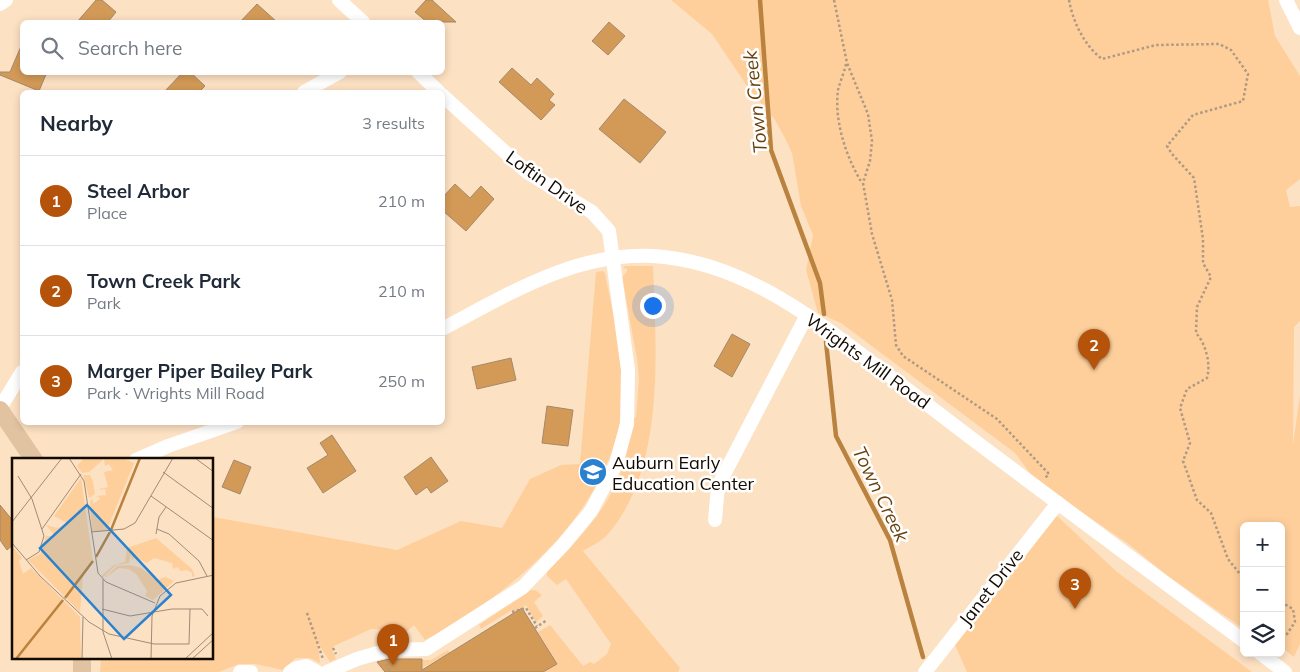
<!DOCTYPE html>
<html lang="en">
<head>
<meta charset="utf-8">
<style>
  :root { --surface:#fff; --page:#f2f2f3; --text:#1f2937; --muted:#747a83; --line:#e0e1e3; --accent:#b45309 }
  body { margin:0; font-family:Mulish,sans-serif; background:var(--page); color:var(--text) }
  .controls { position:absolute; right:15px; bottom:15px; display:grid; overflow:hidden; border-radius:8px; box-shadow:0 2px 8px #0003 }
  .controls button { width:45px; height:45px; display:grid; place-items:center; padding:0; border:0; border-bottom:1px solid var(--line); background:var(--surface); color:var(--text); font:25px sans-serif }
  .you { position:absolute; left:652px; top:305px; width:18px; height:18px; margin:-12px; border:4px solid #fff; border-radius:50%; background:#1a73e8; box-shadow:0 0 0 8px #1a73e833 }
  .badge { display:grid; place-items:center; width:32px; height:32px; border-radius:50%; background:var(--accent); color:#fff; font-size:16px; font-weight:700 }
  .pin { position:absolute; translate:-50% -41px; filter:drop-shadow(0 1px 2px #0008) }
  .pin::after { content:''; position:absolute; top:26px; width:18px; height:15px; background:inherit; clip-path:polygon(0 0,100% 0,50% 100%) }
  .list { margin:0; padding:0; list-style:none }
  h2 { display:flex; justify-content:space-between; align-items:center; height:65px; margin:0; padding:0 20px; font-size:21px }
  h2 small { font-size:16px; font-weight:400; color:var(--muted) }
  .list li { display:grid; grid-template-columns:32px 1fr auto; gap:15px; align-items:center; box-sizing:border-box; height:90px; padding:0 20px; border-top:1px solid var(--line) }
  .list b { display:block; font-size:19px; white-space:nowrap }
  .list p { margin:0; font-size:16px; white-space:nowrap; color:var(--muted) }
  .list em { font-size:16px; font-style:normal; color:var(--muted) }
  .icon { flex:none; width:28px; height:28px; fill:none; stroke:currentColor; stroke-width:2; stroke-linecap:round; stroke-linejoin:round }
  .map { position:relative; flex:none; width:1300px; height:672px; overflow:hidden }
  .search { position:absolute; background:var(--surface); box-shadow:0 2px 8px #0003; left:20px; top:20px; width:425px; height:55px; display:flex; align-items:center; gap:12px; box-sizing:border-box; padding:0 18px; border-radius:8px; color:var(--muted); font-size:19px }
  .panel { position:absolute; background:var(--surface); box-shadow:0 2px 8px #0003; left:20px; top:90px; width:425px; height:335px; border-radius:8px }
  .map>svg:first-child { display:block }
  .green { fill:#fecf9b }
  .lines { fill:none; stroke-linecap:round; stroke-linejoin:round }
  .stream { stroke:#b9823f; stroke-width:4.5 }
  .building { fill:#d39a57; stroke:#a2896d }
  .path { stroke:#af9982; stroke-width:2.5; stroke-dasharray:2.5 2.5; stroke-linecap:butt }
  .minor { stroke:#fff; stroke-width:14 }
  .major { stroke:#e1c2a1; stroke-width:18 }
  .labels { text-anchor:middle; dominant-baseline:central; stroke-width:5; stroke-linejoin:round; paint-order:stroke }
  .street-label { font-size:18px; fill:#130a02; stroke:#fff }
  .poi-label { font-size:18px; fill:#130a02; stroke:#fff; text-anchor:start }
  .water-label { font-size:19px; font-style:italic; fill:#68420e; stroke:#fff }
  .inset-river { fill:none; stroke:#b9823f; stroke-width:2.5 }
  .inset-road { fill:none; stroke:#9f8b76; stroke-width:1 }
  .view { fill:#2982d0; fill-opacity:0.15; stroke:#2982d0; stroke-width:2.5 }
  .inset-edge { fill:none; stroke:#130a02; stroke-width:2.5 }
</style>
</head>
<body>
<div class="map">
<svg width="1300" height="672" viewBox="0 0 1300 672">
  <rect width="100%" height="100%" fill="#fde1c3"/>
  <g class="green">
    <polygon points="671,0 1268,0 1275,36 1300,76 1300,179 1286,190 1290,207 1300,206 1300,321 1294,327 1293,445 1300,395 1300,644 1294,657 1281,647 1281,526 1244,526 1244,624 1241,627 1168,576 1127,543 1035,480 1015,453 841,323 818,313 806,270 813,235 801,206 792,153 786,140 775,120 747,86 712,34"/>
    <path d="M625,266H653C656,349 666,467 608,534C602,541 591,546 583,551L680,668L678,672H543L557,663L538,632L550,625L583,666L590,662L594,664L607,654L611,644L566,579L557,585L547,576V572C577,541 610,508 623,466C628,451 629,434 634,418L636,417L639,379L637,359L622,277L627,272V269L623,268Z"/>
    <path d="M603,271L605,273C613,317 627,364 622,408C610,512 512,594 425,640L414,625L398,639L395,630L371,629L334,646L332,649L336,659L330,662L318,643L320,663L310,658H296L283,670L255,664H239L219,672H100L101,658H212L213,517L397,550L461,521L502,528L530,479L561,465L580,464L596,272Z"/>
    <polygon points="1056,515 1117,572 1252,672 967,672 955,645 1049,520"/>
    <polygon points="531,590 535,590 542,595 534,602 543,616 536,622 526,605 515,612 512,610 481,629 479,625"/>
    <polygon points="448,650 450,653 420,669 390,666 423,667 423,660 431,660"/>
  </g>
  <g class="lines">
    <g class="stream">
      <polyline points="760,0 771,150 820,283 824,314"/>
      <polyline points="826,342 836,436 890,540 923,657"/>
    </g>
  </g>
  <g class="building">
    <polygon points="96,0 102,0 116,12 108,22 77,22"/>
    <polygon points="426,0 432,0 456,22 427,22 415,12"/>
    <polygon points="257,4 277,22 240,22"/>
    <polygon points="609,22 625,36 608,55 592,41"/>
    <polygon points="22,44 22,72 47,72 39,91 0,75 0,72 10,72"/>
    <polygon points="512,68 531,85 537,78 554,94 549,100 555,105 541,120 499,82"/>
    <polygon points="183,72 190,72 205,86 199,92 164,92"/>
    <polygon points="624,99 666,132 640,163 599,129"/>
    <polygon points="455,184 470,198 481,186 494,199 466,231 442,210 442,198"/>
    <polygon points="732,334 750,344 732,377 714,366"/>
    <polygon points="511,358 516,380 477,389 472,367"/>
    <polygon points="547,406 573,410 568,446 542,443"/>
    <polygon points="332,435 356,471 323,493 307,468 328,455 320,443"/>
    <polygon points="431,457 448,481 431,493 427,487 416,495 404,477"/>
    <polygon points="234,460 251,467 240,494 222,487"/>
    <polygon points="0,505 14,522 14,544 7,550 0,540"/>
    <polygon points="522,608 557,664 543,672 385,672 377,662 389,659 422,659 422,670"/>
  </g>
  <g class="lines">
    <g class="path">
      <polyline points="834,0 847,63 868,114 872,141 870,161 863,183 872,234 892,300 896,345 903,356 997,419 1049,474 1045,478"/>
      <path d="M1069,0C1073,22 1084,45 1102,59L1156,45L1219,44L1231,50L1248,74L1243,101L1193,115L1167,146L1172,154L1194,178L1203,239V263L1211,277L1197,307L1196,333C1206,344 1211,364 1207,378L1187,389L1180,408L1190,443L1183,461L1197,500L1211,513L1228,559L1244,579"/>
      <path d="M846,64C844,73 840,82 838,90C834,121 846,157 862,183"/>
      <polyline points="1281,602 1293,609 1295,622 1287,634 1281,636"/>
      <polyline points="512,612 526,608 537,626"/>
      <polyline points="307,613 323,659"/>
      <polyline points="535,628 547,620"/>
      <polyline points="333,648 336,654"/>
      <polyline points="386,664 390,672"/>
    </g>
    <g class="minor">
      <polyline points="339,0 363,22"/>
      <polyline points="1286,0 1300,28"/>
      <polyline points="0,4 6,0"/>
      <polyline points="418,72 439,92"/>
      <polyline points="304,92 340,72"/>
      <path d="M442,329C509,294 575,252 653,256C739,261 808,314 874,364C909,391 944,417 979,444C1067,510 1155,576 1244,641"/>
      <polyline points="0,408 22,372"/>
      <polyline points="136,460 168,446 237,422"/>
      <polyline points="715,520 718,486 807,315"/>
      <polyline points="1260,653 1285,672"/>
      <polyline points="240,672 251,672"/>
      <polyline points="290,672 296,668 306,666 317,672"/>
      <polyline points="327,672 357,659 388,650 426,649 523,587 563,545 591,511 616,464 627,424 628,370 609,231 592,212 527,172 442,95"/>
      <polyline points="925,672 1058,503"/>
    </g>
    <g class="major">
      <polyline points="0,410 34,460"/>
      <polyline points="82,672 82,658"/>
    </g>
  </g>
  <defs>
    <symbol id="school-disc" viewBox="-11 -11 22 22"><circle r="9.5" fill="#2982d0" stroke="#fff"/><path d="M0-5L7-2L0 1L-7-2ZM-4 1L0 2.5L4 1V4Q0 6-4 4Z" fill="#fff"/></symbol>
  </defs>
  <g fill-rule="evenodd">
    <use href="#school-disc" x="577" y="456" width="32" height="32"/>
  </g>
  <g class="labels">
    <g class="street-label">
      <text transform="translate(547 182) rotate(35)">Loftin Drive</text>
      <text transform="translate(868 361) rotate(36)">Wrights Mill Road</text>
      <text transform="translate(991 587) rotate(-52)">Janet Drive</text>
    </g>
    <g class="poi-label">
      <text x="612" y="462">Auburn Early<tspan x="612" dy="21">Education Center</tspan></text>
    </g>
    <g class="water-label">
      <text transform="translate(755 102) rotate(-96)">Town Creek</text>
      <text transform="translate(881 494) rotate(64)">Town Creek</text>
    </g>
  </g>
  <g transform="translate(12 458)">
    <rect width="201" height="201" fill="#fde1c3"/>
    <path d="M72,0H111L122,5L95,72L80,74L78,43L81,41V46L88,41L86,38L83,41L85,38L94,37L93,31L88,32V31L96,29L92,14L101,12L97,6L93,8L92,1L77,14L70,15L65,8ZM71,17H78L81,24L83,36L77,40ZM69,20L81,103L71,119L68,154L16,102L28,96L34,78H43L34,67L46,70L55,65L42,58ZM144,80L180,111L183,118L180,119V115L175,112L168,113L166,109L161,111L160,105L142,100L135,105L123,99L120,102L119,96L117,105L104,107L91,120L89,118L102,107L113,104L115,90ZM0,88L10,100L7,103L11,116L19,110L68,159L69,201H0ZM118,107L129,110L145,122L153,119L162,123L141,142L133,138L135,133L125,117L117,111L107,110L92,121L105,108Z" fill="#fecf9b"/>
    <path class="inset-river" d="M99,72L128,0M84,99L98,74M53,140L81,103M4,201L51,142"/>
    <path class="inset-road" d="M57,0L72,23L86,115L94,124L143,145M183,0L202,14M151,14L202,51M6,18L20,41L32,78L27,94L14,102M139,38L202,83M0,64L50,0M30,71L69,16M145,71L157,76L187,103L195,118M79,74L112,71L123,65L161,0M144,76L147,59L154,49M0,85L28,118L77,164L97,176L142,186H177L178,151M91,121V174L100,201M90,151L118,158L160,151H190L196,158M70,201L71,159M139,201L140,158L148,138L164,125L202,117M173,201L202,174M180,201L202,181"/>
    <path class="view" d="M75,47L159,137L112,181L28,90Z"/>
    <rect width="201" height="201" class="inset-edge"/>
  </g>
</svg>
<div class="controls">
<button>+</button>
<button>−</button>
<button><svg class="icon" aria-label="layers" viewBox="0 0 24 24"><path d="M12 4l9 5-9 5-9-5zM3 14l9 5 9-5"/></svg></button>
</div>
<div class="you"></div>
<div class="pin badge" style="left:393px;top:665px">1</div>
<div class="pin badge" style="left:1094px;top:370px">2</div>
<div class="pin badge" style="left:1075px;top:609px">3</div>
<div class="search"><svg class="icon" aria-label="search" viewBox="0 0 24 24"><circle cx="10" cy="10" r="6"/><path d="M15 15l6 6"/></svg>Search here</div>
<section class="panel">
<h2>Nearby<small>3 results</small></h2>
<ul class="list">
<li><span class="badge">1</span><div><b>Steel Arbor</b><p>Place</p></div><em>210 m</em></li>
<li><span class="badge">2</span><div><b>Town Creek Park</b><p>Park</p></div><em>210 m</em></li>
<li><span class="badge">3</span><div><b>Marger Piper Bailey Park</b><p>Park · Wrights Mill Road</p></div><em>250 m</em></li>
</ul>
</section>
</div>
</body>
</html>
